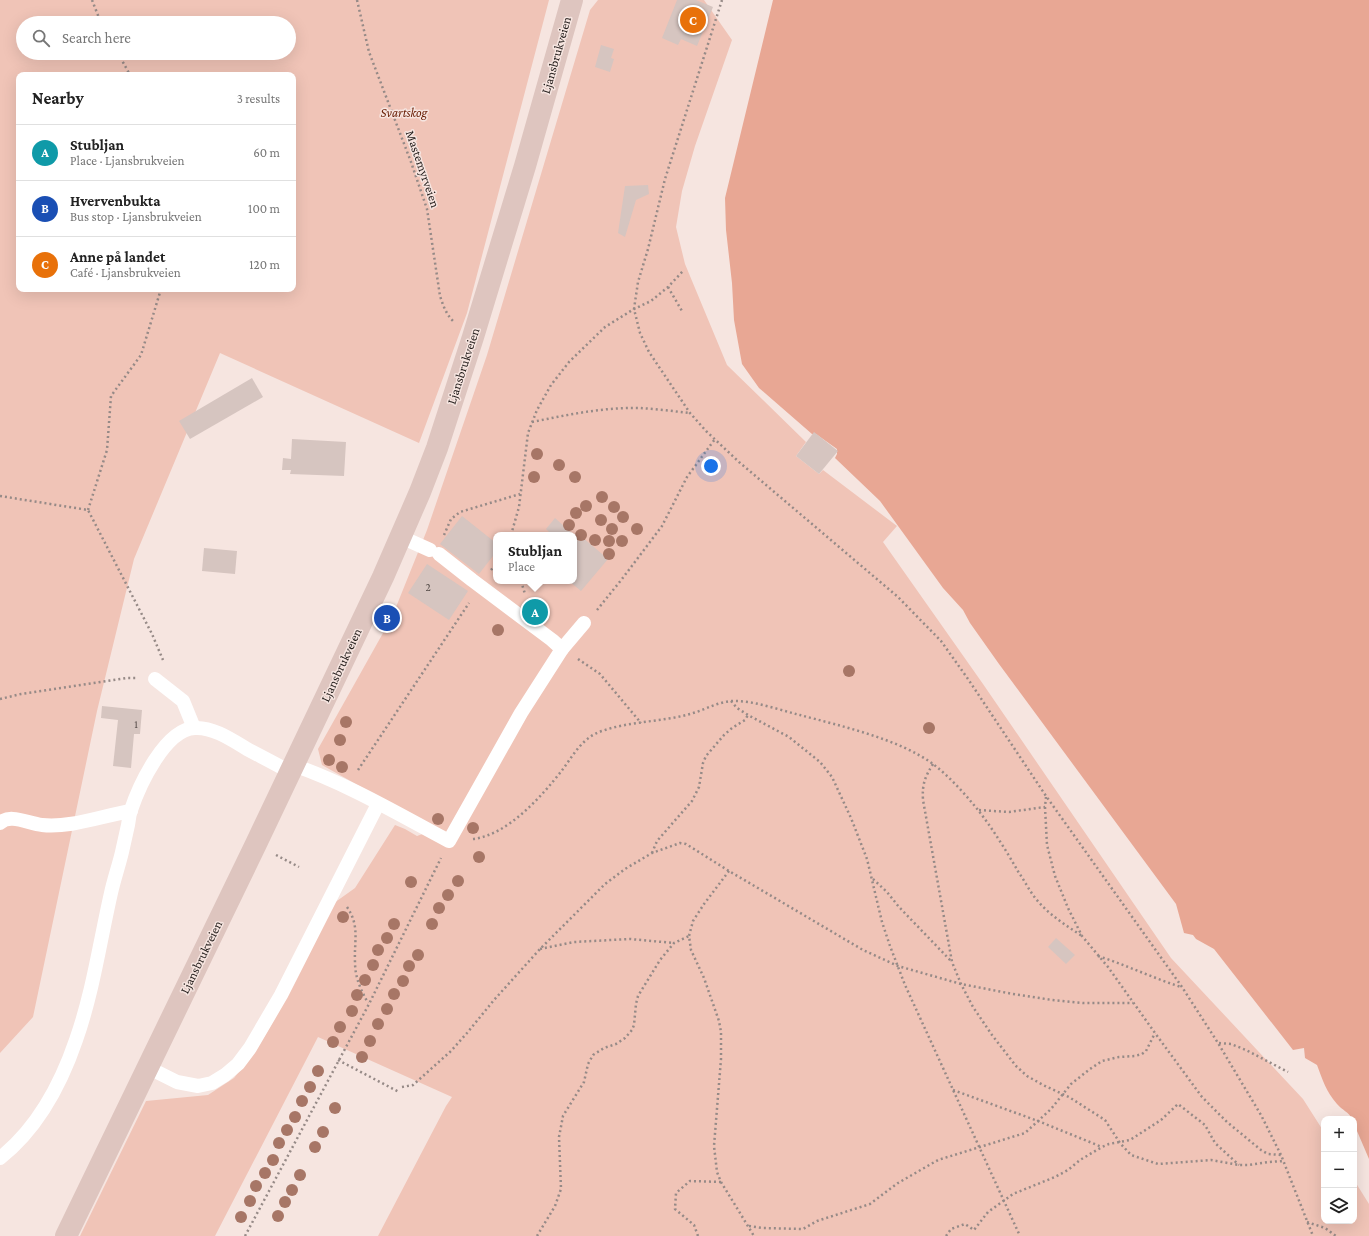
<!DOCTYPE html>
<html lang="en">
<head>
<meta charset="utf-8">
<style>
  :root { --surface:#fff; --page:#f6f6f6; --text:#222; --muted:#767676; --line:#e0e0e0; --accent:#c53d0e }
  body { margin:0; font-family:"Crimson Pro",serif; background:var(--page); color:var(--text) }
  .controls { position:absolute; right:12px; bottom:12px; display:grid; overflow:hidden; border-radius:8px; box-shadow:0 4px 16px #0002 }
  .controls button { width:36px; height:36px; display:grid; place-items:center; padding:0; border:0; border-bottom:1px solid var(--line); background:var(--surface); color:var(--text); font:20px sans-serif }
  .you { position:absolute; left:711px; top:466px; width:14px; height:14px; margin:-10px; border:3px solid #fff; border-radius:50%; background:#1a73e8; box-shadow:0 0 0 6px #1a73e833 }
  .badge { display:grid; place-items:center; width:26px; height:26px; border-radius:50%; background:var(--accent); color:#fff; font-size:13px; font-weight:700 }
  .pin { position:absolute; translate:-50% -50%; border:2px solid #fff; box-shadow:0 1px 4px #0006 }
  .popup { position:absolute; left:493px; top:532px; width:84px; height:52px; box-sizing:border-box; display:grid; place-content:center; border-radius:8px; background:var(--surface); filter:drop-shadow(0 1px 3px #0005); font-size:13px; white-space:nowrap; color:var(--muted) }
  .popup b { font-size:15px; color:var(--text) }
  .popup::after { content:''; position:absolute; left:50%; top:100%; margin-left:-8px; border:8px solid transparent; border-top-color:var(--surface) }
  .list { margin:0; padding:0; list-style:none }
  h2 { display:flex; justify-content:space-between; align-items:center; height:52px; margin:0; padding:0 16px; font-size:17px }
  h2 small { font-size:13px; font-weight:400; color:var(--muted) }
  .list li { display:grid; grid-template-columns:26px 1fr auto; gap:12px; align-items:center; box-sizing:border-box; height:56px; padding:0 16px; border-top:1px solid var(--line) }
  .list b { display:block; font-size:15px; white-space:nowrap }
  .list p { margin:0; font-size:13px; white-space:nowrap; color:var(--muted) }
  .list em { font-size:13px; font-style:normal; color:var(--muted) }
  .icon { flex:none; width:22px; height:22px; fill:none; stroke:currentColor; stroke-width:2; stroke-linecap:round; stroke-linejoin:round }
  .map { position:relative; flex:none; width:1369px; height:1236px; overflow:hidden }
  .search { position:absolute; background:var(--surface); box-shadow:0 4px 16px #0002; left:16px; top:16px; width:280px; height:44px; display:flex; align-items:center; gap:10px; box-sizing:border-box; padding:0 14px; border-radius:22px; color:var(--muted); font-size:15px }
  .panel { position:absolute; background:var(--surface); box-shadow:0 4px 16px #0002; left:16px; top:72px; width:280px; height:220px; border-radius:8px }
  .map>svg:first-child { display:block }
  .green { fill:#f0c4b7; fill-rule:evenodd }
  .water { fill:#e8a794 }
  .building { fill:#d6c5c0 }
  .lines { fill:none; stroke-linecap:round; stroke-linejoin:round }
  .path { stroke:#968a87; stroke-width:2.5; stroke-dasharray:2 3; stroke-linecap:butt }
  .lane { stroke:#fff; stroke-width:14 }
  .secondary { stroke:#dec5bf; stroke-width:22 }
  .tree { fill:#a77666 }
  .labels { text-anchor:middle; dominant-baseline:central; stroke-width:3; stroke-linejoin:round; paint-order:stroke }
  .number-label { font-size:11px; fill:#504744 }
  .street-label { font-size:13px; fill:#231d1b; stroke:#f6e5e0 }
  .park-label { font-size:13px; font-style:italic; fill:#671c03; stroke:#f6e5e0 }
</style>
</head>
<body>
<div class="map">
<svg width="1369" height="1236" viewBox="0 0 1369 1236">
  <rect width="100%" height="100%" fill="#f6e5e0"/>
  <g class="green">
    <path d="M0,0H549L467,313L419,443L220,353L134,559L97,711L33,1017L0,1053ZM23,23H289V53H23ZM19,75H293V289H19Z"/>
    <path d="M598,0H704L732,40L695,146L682,191L676,227L685,264L727,365L806,442L796,456L819,474L823,470L897,526L883,542L983,684L1171,958L1303,1099L1324,1132V1221H1354V1180L1369,1204V1236H378L446,1106L452,1097L318,1037L215,1236H80L146,1101L208,1095L234,1078L255,1052L274,1020L334,903L355,888L395,825L405,829L417,836L436,829L322,765L318,749L392,617L427,530L487,355L590,10ZM496,535H574V581H496Z"/>
  </g>
  <path class="water" d="M773,0H1369V1159L1354,1124V1119H1352C1349,1112 1342,1110 1337,1104C1326,1091 1323,1081 1317,1065L1305,1058L1304,1048L1293,1050L1214,949L1196,939L1193,935L1184,933L1176,904L999,664L970,623L963,610L943,588L880,501L835,458L837,454V449L816,434H812L759,388L742,364L734,320L732,283L726,230L725,198Z"/>
  <g class="building">
    <polygon points="677,0 696,0 713,7 697,46 681,39 678,45 662,38"/>
    <polygon points="601,45 614,49 611,58 614,59 610,72 595,67"/>
    <polygon points="648,185 649,194 636,200 625,237 618,233 625,186"/>
    <polygon points="252,378 263,397 190,439 179,421"/>
    <polygon points="814,432 838,451 819,474 796,456"/>
    <polygon points="292,439 346,442 344,476 290,474 291,470 282,470 283,458 291,459"/>
    <polygon points="462,516 496,543 496,552 479,574 440,544"/>
    <polygon points="555,518 574,535 552,535 546,529"/>
    <polygon points="574,535 579,541 582,537 608,559 581,591 569,581 574,581"/>
    <polygon points="204,548 237,551 235,574 202,571"/>
    <polygon points="427,564 468,591 449,620 408,593"/>
    <polygon points="102,706 142,710 140,734 134,734 131,768 113,766 118,720 101,718"/>
    <polygon points="1056,938 1075,955 1066,964 1048,947"/>
  </g>
  <g class="lines">
    <g class="path">
      <polyline points="92,0 101,23"/>
      <path d="M357,0L369,52L411,162L427,209L440,296C443,305 446,314 453,321"/>
      <polyline points="722,0 665,179 648,249 638,282 634,309 640,333 649,352 690,413 706,431 739,462 898,597 941,641 968,679 1046,796 1182,987 1218,1043 1261,1115 1281,1155 1313,1236"/>
      <polyline points="118,53 130,75"/>
      <polyline points="668,287 682,311"/>
      <path d="M532,422C567,415 603,407 640,408C656,409 673,411 689,413"/>
      <polyline points="0,496 88,510 152,634 163,660"/>
      <polyline points="88,510 107,450 111,396 141,355 161,289"/>
      <polyline points="444,535 451,519 460,512 520,494"/>
      <polyline points="511,535 519,507 528,433 537,410 551,385 569,362 605,327 634,309 651,301 668,287 683,271"/>
      <polyline points="491,570 496,564"/>
      <polyline points="521,581 525,594"/>
      <polyline points="597,610 622,579 662,526 687,477 715,439"/>
      <polyline points="578,659 600,674 641,723"/>
      <polyline points="0,699 21,694 127,678 137,678"/>
      <polyline points="731,701 737,708 748,715 789,737 820,762 832,777 851,818 867,859 882,922 890,946 905,985 1020,1236"/>
      <path d="M933,764C925,777 922,784 923,800L952,962L961,984L973,1007L992,1035L1016,1066L1027,1076L1043,1085L1069,1097L1105,1120L1120,1143L1131,1155L1158,1164L1211,1160L1239,1165H1249L1269,1162L1284,1161"/>
      <polyline points="358,770 469,603"/>
      <polyline points="1046,797 1045,807 1047,845 1055,876 1068,908 1082,936 1108,967 1155,1033 1202,1097 1227,1122 1261,1150 1268,1154 1281,1155"/>
      <polyline points="979,810 1009,812 1045,807"/>
      <path d="M473,839C508,835 542,796 563,769C574,754 583,737 602,731C630,721 662,722 690,714C705,710 719,701 734,701C756,701 779,710 800,715C841,726 899,739 933,764C950,777 965,794 978,810C993,829 1007,852 1019,873C1024,880 1028,888 1033,895C1046,913 1064,924 1082,936"/>
      <polyline points="652,853 657,841 692,801 699,787 703,763 706,756 724,735 732,728 745,720 748,715"/>
      <polyline points="276,855 299,867"/>
      <polyline points="729,871 704,904 693,921 689,936 691,950 704,978 719,1021 721,1032 721,1059 714,1146 717,1172 721,1182 754,1236"/>
      <polyline points="873,879 887,892 899,907 951,961"/>
      <path d="M347,907C360,926 354,941 355,962C355,978 361,990 368,1003"/>
      <polyline points="540,949 574,942 630,939 674,943"/>
      <path d="M1098,956C1126,965 1153,978 1181,987"/>
      <polyline points="1219,1043 1231,1044 1246,1050 1288,1072"/>
      <polyline points="338,1060 399,1092"/>
      <polyline points="402,1087 413,1085 451,1051 467,1033 494,1000 540,949 605,884 625,869 652,853 680,843 686,844 694,849 729,871 863,950 898,966 961,984 1013,994 1052,1000 1083,1003 1133,1003"/>
      <polyline points="953,1090 1038,1121 1102,1147"/>
      <polyline points="1307,1222 1325,1228 1336,1236"/>
      <polyline points="749,1226 762,1228 803,1229 817,1221 870,1204 898,1183 938,1160 1025,1133 1051,1109 1071,1084 1090,1069 1102,1061 1119,1057 1135,1056 1142,1054 1146,1051 1155,1033"/>
      <polyline points="245,1236 369,1004 441,858"/>
      <polyline points="537,1236 555,1206 561,1189 559,1137 563,1116 584,1082 588,1064 593,1055 604,1048 616,1044 625,1038 632,1030 634,1025 636,1004 638,996 660,960 674,943 689,936"/>
      <polyline points="698,1236 694,1225 675,1209 676,1193 690,1181 721,1182"/>
      <polyline points="946,1236 951,1229 965,1224 974,1230 988,1212 1013,1194 1055,1177 1068,1170 1080,1160 1102,1147 1109,1144 1130,1140 1161,1120 1178,1104 1205,1125 1215,1143 1239,1165"/>
    </g>
    <g class="lane">
      <polyline points="401,537 430,550"/>
      <polyline points="562,649 584,623"/>
      <polyline points="155,679 183,701 194,728"/>
      <path d="M293,765C348,784 398,814 449,841L521,713L562,649L552,640L472,580L439,554"/>
      <path d="M0,823C10,813 29,824 42,825C71,828 101,816 131,811"/>
      <polyline points="147,1067 177,1082 198,1086 212,1083 225,1075 238,1064 250,1048 281,995 378,804"/>
      <path d="M0,1158C38,1128 61,1084 76,1040C93,992 100,941 111,893C114,879 119,865 122,852C124,843 126,834 128,825C129,820 129,815 131,810C139,786 165,729 195,728C213,727 232,740 247,749C262,757 276,764 290,772"/>
    </g>
    <polyline class="secondary" points="66,1236 255,846 383,577 420,492 437,448 473,337 525,166 572,0"/>
  </g>
  <g class="tree">
    <circle cx="537" cy="454" r="6"/>
    <circle cx="559" cy="465" r="6"/>
    <circle cx="534" cy="477" r="6"/>
    <circle cx="575" cy="477" r="6"/>
    <circle cx="602" cy="497" r="6"/>
    <circle cx="586" cy="506" r="6"/>
    <circle cx="614" cy="507" r="6"/>
    <circle cx="576" cy="513" r="6"/>
    <circle cx="623" cy="517" r="6"/>
    <circle cx="601" cy="520" r="6"/>
    <circle cx="569" cy="525" r="6"/>
    <circle cx="612" cy="529" r="6"/>
    <circle cx="637" cy="529" r="6"/>
    <circle cx="581" cy="535" r="6"/>
    <circle cx="595" cy="540" r="6"/>
    <circle cx="609" cy="541" r="6"/>
    <circle cx="622" cy="541" r="6"/>
    <circle cx="609" cy="554" r="6"/>
    <circle cx="498" cy="630" r="6"/>
    <circle cx="849" cy="671" r="6"/>
    <circle cx="346" cy="722" r="6"/>
    <circle cx="929" cy="728" r="6"/>
    <circle cx="340" cy="740" r="6"/>
    <circle cx="329" cy="760" r="6"/>
    <circle cx="342" cy="767" r="6"/>
    <circle cx="438" cy="819" r="6"/>
    <circle cx="473" cy="828" r="6"/>
    <circle cx="479" cy="857" r="6"/>
    <circle cx="458" cy="881" r="6"/>
    <circle cx="411" cy="882" r="6"/>
    <circle cx="448" cy="895" r="6"/>
    <circle cx="439" cy="908" r="6"/>
    <circle cx="343" cy="917" r="6"/>
    <circle cx="394" cy="924" r="6"/>
    <circle cx="432" cy="924" r="6"/>
    <circle cx="387" cy="938" r="6"/>
    <circle cx="378" cy="950" r="6"/>
    <circle cx="418" cy="955" r="6"/>
    <circle cx="373" cy="965" r="6"/>
    <circle cx="409" cy="966" r="6"/>
    <circle cx="365" cy="980" r="6"/>
    <circle cx="403" cy="981" r="6"/>
    <circle cx="394" cy="994" r="6"/>
    <circle cx="357" cy="995" r="6"/>
    <circle cx="387" cy="1009" r="6"/>
    <circle cx="352" cy="1011" r="6"/>
    <circle cx="378" cy="1024" r="6"/>
    <circle cx="340" cy="1027" r="6"/>
    <circle cx="370" cy="1041" r="6"/>
    <circle cx="333" cy="1042" r="6"/>
    <circle cx="362" cy="1057" r="6"/>
    <circle cx="318" cy="1071" r="6"/>
    <circle cx="310" cy="1087" r="6"/>
    <circle cx="302" cy="1101" r="6"/>
    <circle cx="335" cy="1108" r="6"/>
    <circle cx="295" cy="1117" r="6"/>
    <circle cx="287" cy="1130" r="6"/>
    <circle cx="323" cy="1132" r="6"/>
    <circle cx="279" cy="1143" r="6"/>
    <circle cx="315" cy="1147" r="6"/>
    <circle cx="273" cy="1160" r="6"/>
    <circle cx="265" cy="1173" r="6"/>
    <circle cx="300" cy="1175" r="6"/>
    <circle cx="256" cy="1186" r="6"/>
    <circle cx="292" cy="1190" r="6"/>
    <circle cx="250" cy="1201" r="6"/>
    <circle cx="285" cy="1202" r="6"/>
    <circle cx="278" cy="1216" r="6"/>
    <circle cx="241" cy="1217" r="6"/>
  </g>
  <g class="labels">
    <g class="number-label">
      <text x="428" y="587">2</text>
      <text x="136" y="724">1</text>
    </g>
    <g class="street-label">
      <text transform="translate(556 55) rotate(-74)">Ljansbrukveien</text>
      <text transform="translate(423 169) rotate(71)">Mastemyrveien</text>
      <text transform="translate(463 366) rotate(-72)">Ljansbrukveien</text>
      <text transform="translate(341 665) rotate(-65)">Ljansbrukveien</text>
      <text transform="translate(201 957) rotate(-64)">Ljansbrukveien</text>
    </g>
    <g class="park-label">
      <text x="404" y="112">Svartskog</text>
    </g>
  </g>
</svg>
<div class="controls">
<button>+</button>
<button>−</button>
<button><svg class="icon" aria-label="layers" viewBox="0 0 24 24"><path d="M12 4l9 5-9 5-9-5zM3 14l9 5 9-5"/></svg></button>
</div>
<div class="you"></div>
<div class="pin badge" style="left:535px;top:612px;background:#0f9aa8">A</div>
<div class="popup"><b>Stubljan</b>Place</div>
<div class="pin badge" style="left:387px;top:618px;background:#1a4fb4">B</div>
<div class="pin badge" style="left:693px;top:20px;background:#e8710a">C</div>
<div class="search"><svg class="icon" aria-label="search" viewBox="0 0 24 24"><circle cx="10" cy="10" r="6"/><path d="M15 15l6 6"/></svg>Search here</div>
<section class="panel">
<h2>Nearby<small>3 results</small></h2>
<ul class="list">
<li><span class="badge" style="background:#0f9aa8">A</span><div><b>Stubljan</b><p>Place · Ljansbrukveien</p></div><em>60 m</em></li>
<li><span class="badge" style="background:#1a4fb4">B</span><div><b>Hvervenbukta</b><p>Bus stop · Ljansbrukveien</p></div><em>100 m</em></li>
<li><span class="badge" style="background:#e8710a">C</span><div><b>Anne på landet</b><p>Café · Ljansbrukveien</p></div><em>120 m</em></li>
</ul>
</section>
</div>
</body>
</html>
